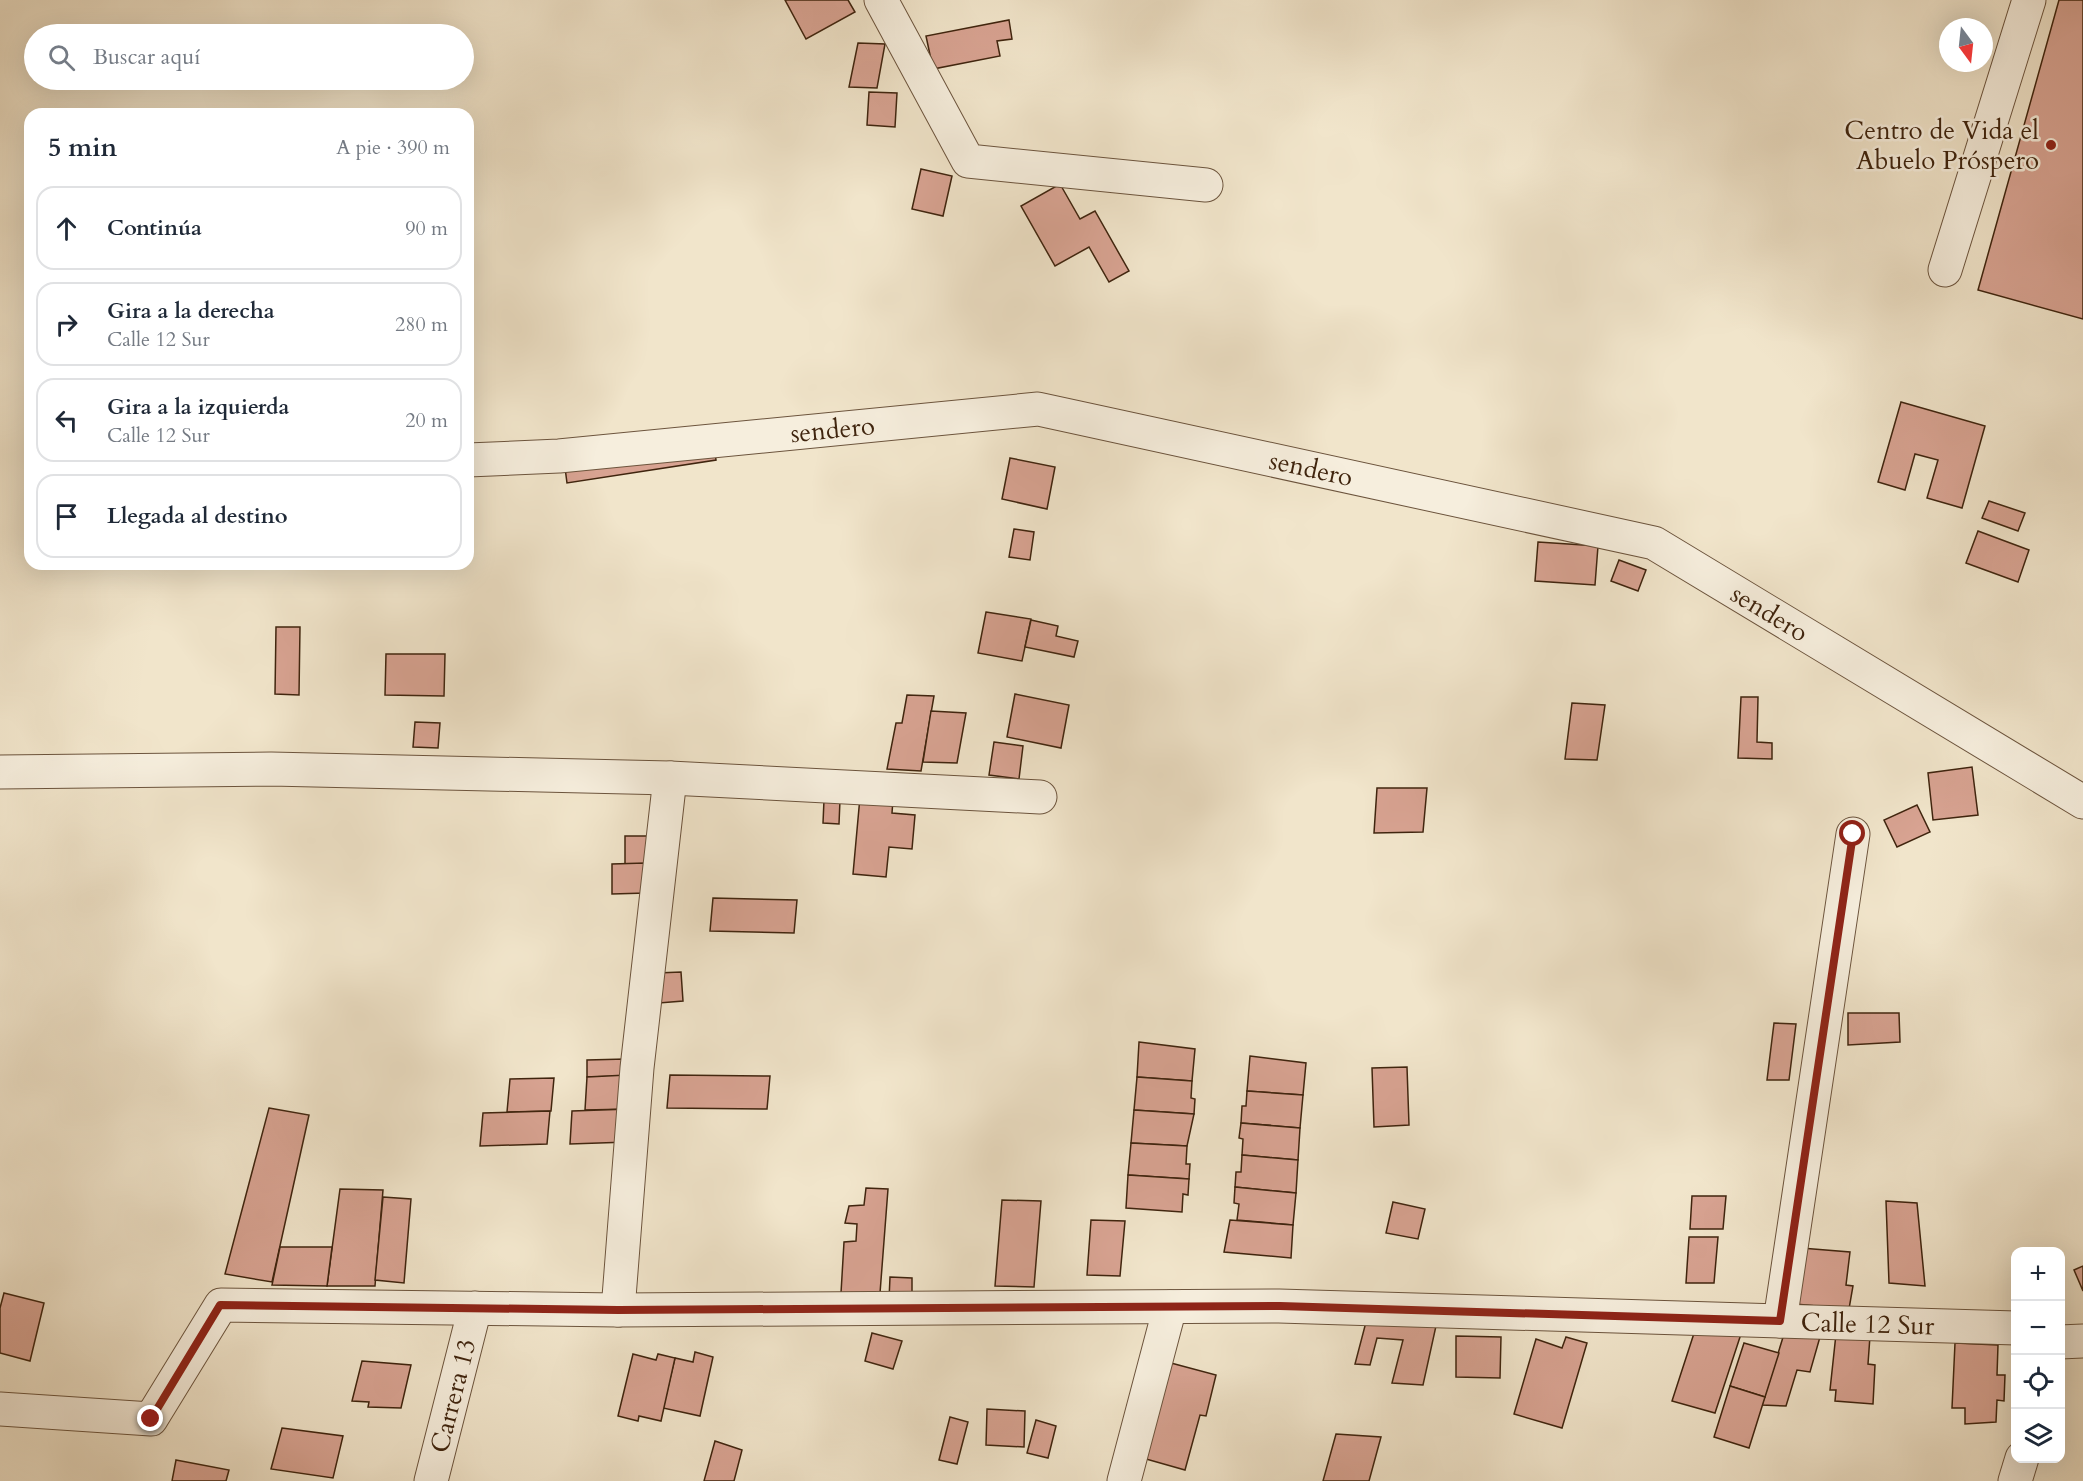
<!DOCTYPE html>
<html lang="es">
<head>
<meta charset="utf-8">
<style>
  :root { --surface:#fff; --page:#f2f2f3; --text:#1f2937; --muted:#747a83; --line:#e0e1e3 }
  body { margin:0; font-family:Cardo,serif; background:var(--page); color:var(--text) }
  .controls { position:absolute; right:18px; bottom:18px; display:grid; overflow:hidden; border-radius:12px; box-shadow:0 6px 24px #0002 }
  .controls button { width:54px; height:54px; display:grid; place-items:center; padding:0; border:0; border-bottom:2px solid var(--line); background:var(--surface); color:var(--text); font:30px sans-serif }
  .compass { position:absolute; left:1939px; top:18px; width:54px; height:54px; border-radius:50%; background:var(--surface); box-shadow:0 6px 24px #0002; rotate:165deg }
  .stop { position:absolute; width:18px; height:18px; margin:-14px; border:4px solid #8f2418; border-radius:50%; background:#fff }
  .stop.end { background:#8f2418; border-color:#fff; box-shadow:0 2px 6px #0008 }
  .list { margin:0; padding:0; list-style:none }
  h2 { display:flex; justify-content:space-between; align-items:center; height:78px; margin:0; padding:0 24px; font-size:26px }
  h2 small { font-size:20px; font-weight:400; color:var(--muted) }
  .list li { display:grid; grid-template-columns:39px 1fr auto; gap:18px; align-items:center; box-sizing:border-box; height:84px; margin:0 12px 12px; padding:0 12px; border:2px solid var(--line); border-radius:18px }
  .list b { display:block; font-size:22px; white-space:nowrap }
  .list p { margin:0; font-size:20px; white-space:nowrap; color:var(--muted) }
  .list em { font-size:20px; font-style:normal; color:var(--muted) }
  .icon { flex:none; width:33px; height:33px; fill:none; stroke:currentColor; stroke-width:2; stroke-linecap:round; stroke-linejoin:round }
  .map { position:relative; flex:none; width:2083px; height:1481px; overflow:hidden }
  .search { position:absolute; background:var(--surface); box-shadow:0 6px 24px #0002; left:24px; top:24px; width:450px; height:66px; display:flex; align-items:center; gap:15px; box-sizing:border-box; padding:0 21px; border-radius:33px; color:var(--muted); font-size:22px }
  .panel { position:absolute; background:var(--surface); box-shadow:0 6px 24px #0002; left:24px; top:108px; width:450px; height:462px; border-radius:18px }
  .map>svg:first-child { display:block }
  .building { fill:#d8a392; stroke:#3f240e; stroke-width:1.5 }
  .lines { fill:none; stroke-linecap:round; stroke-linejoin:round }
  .minor-casing { stroke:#6c543d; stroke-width:35 }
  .minor { stroke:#f6eedd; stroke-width:33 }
  .route { stroke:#8f2418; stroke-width:8 }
  .poi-dot { fill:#8f2418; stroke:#f6eedd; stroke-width:2 }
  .labels { text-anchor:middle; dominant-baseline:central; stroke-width:5; stroke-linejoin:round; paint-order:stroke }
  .poi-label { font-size:26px; fill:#3f240e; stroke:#f6eedd; text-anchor:end }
  .street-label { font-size:26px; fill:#3f240e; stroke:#f6eedd }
</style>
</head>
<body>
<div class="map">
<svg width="2083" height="1481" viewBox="0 0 2083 1481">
  <rect width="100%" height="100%" fill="#f1e5cb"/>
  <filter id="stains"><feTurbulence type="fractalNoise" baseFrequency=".00333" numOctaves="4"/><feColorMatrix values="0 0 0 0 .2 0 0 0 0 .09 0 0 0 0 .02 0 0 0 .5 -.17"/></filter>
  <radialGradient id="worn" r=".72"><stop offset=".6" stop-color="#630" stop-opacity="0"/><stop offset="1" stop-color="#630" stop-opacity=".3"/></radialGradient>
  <g class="building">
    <polygon points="785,0 848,0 855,12 806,39"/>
    <polygon points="2059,0 2083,0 2083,319 1978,290"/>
    <polygon points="1009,20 1012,39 997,41 1000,56 933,69 926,36"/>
    <polygon points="858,43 885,44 877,88 849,87"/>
    <polygon points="869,92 897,93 895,127 867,125"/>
    <polygon points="921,169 952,176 943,216 912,209"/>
    <polygon points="1060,184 1080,219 1095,211 1129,271 1109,282 1089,247 1055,266 1021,206"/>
    <polygon points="1901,402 1985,426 1962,508 1927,498 1938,460 1915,454 1905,490 1878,482"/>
    <polygon points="713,438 716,460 567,483 564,460"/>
    <polygon points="1010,458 1055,467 1047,509 1002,499"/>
    <polygon points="1989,501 2025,513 2018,531 1982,518"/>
    <polygon points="1014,529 1034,532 1030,560 1009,557"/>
    <polygon points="1978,531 2029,550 2018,582 1966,563"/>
    <polygon points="1538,542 1598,546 1595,585 1535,581"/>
    <polygon points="1619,560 1646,570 1638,591 1611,581"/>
    <polygon points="986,612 1031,619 1022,661 978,653"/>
    <polygon points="1031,620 1058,626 1056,636 1078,641 1074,657 1025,647"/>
    <polygon points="276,627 300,627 299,695 275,694"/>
    <polygon points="386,654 445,654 444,696 385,695"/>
    <polygon points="1015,694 1069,705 1061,748 1007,737"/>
    <polygon points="907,695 934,696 921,771 887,769 896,723 902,723"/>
    <polygon points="1741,697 1758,697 1757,742 1772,743 1772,759 1738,758"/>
    <polygon points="1572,703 1605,705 1597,760 1565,759"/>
    <polygon points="931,711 966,713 957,763 923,762"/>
    <polygon points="415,722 440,723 438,748 413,747"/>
    <polygon points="994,742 1023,746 1019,779 989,775"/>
    <polygon points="1972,767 1978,815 1933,820 1928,773"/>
    <polygon points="1377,788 1427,788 1423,832 1374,833"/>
    <polygon points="860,797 893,800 892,813 915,815 912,849 889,847 886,877 853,874"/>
    <polygon points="824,800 840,800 839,824 823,823"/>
    <polygon points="1917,805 1930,832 1897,847 1884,820"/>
    <rect x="625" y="836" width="33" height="28"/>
    <polygon points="645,863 646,893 612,894 612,864"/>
    <polygon points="713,898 797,900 794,933 710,931"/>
    <polygon points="681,972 683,1001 659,1003 657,973"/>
    <polygon points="1848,1013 1899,1013 1900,1042 1848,1045"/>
    <polygon points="1774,1023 1796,1024 1789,1080 1767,1080"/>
    <polygon points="1139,1042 1195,1049 1192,1081 1137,1077"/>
    <polygon points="1250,1056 1306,1063 1303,1095 1247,1091"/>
    <polygon points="626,1059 627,1076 587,1077 587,1060"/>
    <polygon points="1407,1067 1409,1125 1374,1127 1372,1068"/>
    <polygon points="627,1075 630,1109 585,1110 587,1077"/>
    <polygon points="670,1075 770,1076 767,1109 667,1108"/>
    <polygon points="1137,1077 1192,1081 1191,1098 1195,1099 1194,1114 1134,1110"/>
    <polygon points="554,1078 551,1111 507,1112 510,1079"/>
    <polygon points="1247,1091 1303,1095 1300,1128 1241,1123 1242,1106 1246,1106"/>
    <polygon points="269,1108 309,1115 272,1282 225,1274"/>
    <polygon points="630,1109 628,1142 570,1144 572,1111"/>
    <polygon points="1134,1110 1194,1114 1187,1146 1131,1143"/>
    <polygon points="550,1111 547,1144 480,1146 483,1113"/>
    <polygon points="1241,1123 1300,1128 1298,1160 1242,1155 1243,1139 1239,1138"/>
    <polygon points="1131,1143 1187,1146 1186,1164 1190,1164 1189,1179 1128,1175"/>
    <polygon points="1242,1155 1298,1160 1296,1193 1235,1187 1236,1172 1241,1172"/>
    <polygon points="1128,1175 1189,1179 1188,1195 1183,1194 1182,1212 1126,1208"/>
    <polygon points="1235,1187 1296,1193 1293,1225 1237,1220 1239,1204 1234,1203"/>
    <polygon points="866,1188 888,1189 880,1293 841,1293 844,1242 856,1241 857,1224 845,1223 849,1206 864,1205"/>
    <polygon points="340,1189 383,1190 375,1286 327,1286"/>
    <polygon points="1692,1196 1726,1196 1723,1229 1690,1229"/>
    <polygon points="383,1197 411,1199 404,1283 375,1280"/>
    <polygon points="1002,1200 1041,1201 1034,1287 995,1286"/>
    <polygon points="1886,1201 1917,1203 1925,1286 1889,1283"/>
    <polygon points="1393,1202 1425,1209 1418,1239 1386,1233"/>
    <polygon points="1091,1220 1125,1221 1120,1276 1087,1275"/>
    <polygon points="1230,1220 1293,1225 1291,1258 1224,1252"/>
    <polygon points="1689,1237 1718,1237 1714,1283 1686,1283"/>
    <polygon points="280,1247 332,1247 327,1286 272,1285"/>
    <polygon points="1801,1248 1850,1252 1846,1285 1853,1286 1849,1309 1795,1304"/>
    <polygon points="2083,1266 2083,1291 2074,1270"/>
    <polygon points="890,1277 912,1278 912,1300 889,1300"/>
    <polygon points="4,1293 44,1303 30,1361 0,1353 0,1308"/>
    <polygon points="1698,1321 1741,1334 1715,1413 1672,1401"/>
    <polygon points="1366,1322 1436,1326 1423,1385 1392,1383 1403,1340 1377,1338 1370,1365 1355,1364"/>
    <polygon points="872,1333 902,1341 893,1369 865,1361"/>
    <polygon points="1784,1334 1820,1337 1810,1372 1797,1370 1786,1406 1762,1405"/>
    <polygon points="1836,1334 1870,1336 1868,1364 1875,1365 1873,1404 1835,1401 1836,1390 1830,1390"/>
    <polygon points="1456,1336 1501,1337 1500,1378 1456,1377"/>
    <polygon points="1566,1337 1587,1343 1562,1428 1514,1414 1536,1339 1562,1348"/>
    <polygon points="1744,1343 1779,1353 1765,1397 1730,1386"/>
    <polygon points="1955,1343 1998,1345 1997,1375 2005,1375 2004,1401 1997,1400 1996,1422 1965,1424 1965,1408 1952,1408"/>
    <polygon points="695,1352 713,1357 700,1416 663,1408 675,1358 693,1362"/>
    <polygon points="633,1354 656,1360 658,1354 675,1358 661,1421 639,1416 638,1421 618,1416"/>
    <polygon points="362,1361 411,1365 401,1408 368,1407 369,1402 352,1401"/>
    <polygon points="1171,1363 1216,1375 1206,1416 1200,1415 1185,1470 1146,1459"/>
    <polygon points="1730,1386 1765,1397 1749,1448 1714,1437"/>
    <polygon points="987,1409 1025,1411 1024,1447 986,1445"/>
    <polygon points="950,1417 968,1422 957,1464 939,1460"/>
    <polygon points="1036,1420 1056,1426 1048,1458 1027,1453"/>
    <polygon points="282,1428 343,1436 333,1478 271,1469"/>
    <polygon points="1336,1434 1381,1437 1369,1481 1323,1481"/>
    <polygon points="715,1441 742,1450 734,1481 704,1481"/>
    <polygon points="176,1460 229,1470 226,1481 172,1481"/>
  </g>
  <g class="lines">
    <defs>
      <g id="minor">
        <polyline points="881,0 968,161 1206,185"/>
        <polyline points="1945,270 2029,0"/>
        <path id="s1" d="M468,460L559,456L1038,409L1654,543L2083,802"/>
        <polyline points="0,772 271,769 670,778 1040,797"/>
        <polyline points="618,1310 637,1068 670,778"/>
        <polyline points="1780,1321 1853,834"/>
        <polyline points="2060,1342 2083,1341"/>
        <path id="s2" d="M0,1409L151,1419L221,1305L618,1310L1279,1306L2016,1328"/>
        <path id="s3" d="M431,1481L475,1308"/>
        <polyline points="1124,1481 1170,1307"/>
        <polyline points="2015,1481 2022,1458"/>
      </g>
    </defs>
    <use href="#minor" class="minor-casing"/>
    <use href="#minor" class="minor"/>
  </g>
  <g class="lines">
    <polyline class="route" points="151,1419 220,1305 618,1310 1280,1306 1780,1321 1853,834"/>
  </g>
  <circle class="poi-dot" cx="2051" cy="145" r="6"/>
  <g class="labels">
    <g class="poi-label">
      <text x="2039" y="130">Centro de Vida el<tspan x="2039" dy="30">Abuelo Próspero</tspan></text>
    </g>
    <g class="street-label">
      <text stroke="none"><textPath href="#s1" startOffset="366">sendero</textPath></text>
      <text stroke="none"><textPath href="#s1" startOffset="852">sendero</textPath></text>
      <text stroke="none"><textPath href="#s1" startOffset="1338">sendero</textPath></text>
      <text stroke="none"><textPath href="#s2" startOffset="1932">Calle 12 Sur</textPath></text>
      <text stroke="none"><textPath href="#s3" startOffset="88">Carrera 13</textPath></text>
    </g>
  </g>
  <rect width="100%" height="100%" filter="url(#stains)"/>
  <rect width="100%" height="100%" fill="url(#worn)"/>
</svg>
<div class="controls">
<button>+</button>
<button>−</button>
<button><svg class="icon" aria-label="locate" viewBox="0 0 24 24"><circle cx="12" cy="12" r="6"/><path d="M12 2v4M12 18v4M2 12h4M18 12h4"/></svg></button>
<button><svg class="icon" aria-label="layers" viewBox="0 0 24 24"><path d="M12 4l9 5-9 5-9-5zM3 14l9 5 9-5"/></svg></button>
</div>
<svg class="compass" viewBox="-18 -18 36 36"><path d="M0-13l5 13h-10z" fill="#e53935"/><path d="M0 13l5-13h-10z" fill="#747a83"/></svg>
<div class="stop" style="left:1853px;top:834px"></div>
<div class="stop end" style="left:151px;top:1419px"></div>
<div class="search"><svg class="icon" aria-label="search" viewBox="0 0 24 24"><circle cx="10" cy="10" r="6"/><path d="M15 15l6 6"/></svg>Buscar aquí</div>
<section class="panel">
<h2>5 min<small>A pie · 390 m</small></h2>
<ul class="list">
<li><svg class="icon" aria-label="ahead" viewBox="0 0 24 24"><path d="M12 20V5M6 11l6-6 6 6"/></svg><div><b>Continúa</b></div><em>90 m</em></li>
<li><svg class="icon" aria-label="right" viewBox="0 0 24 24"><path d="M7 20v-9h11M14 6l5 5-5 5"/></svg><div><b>Gira a la derecha</b><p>Calle 12 Sur</p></div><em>280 m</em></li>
<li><svg class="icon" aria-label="left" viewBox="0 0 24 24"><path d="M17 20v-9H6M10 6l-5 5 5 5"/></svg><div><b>Gira a la izquierda</b><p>Calle 12 Sur</p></div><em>20 m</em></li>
<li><svg class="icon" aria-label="arrive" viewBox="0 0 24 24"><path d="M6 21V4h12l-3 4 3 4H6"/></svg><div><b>Llegada al destino</b></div></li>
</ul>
</section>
</div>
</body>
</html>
